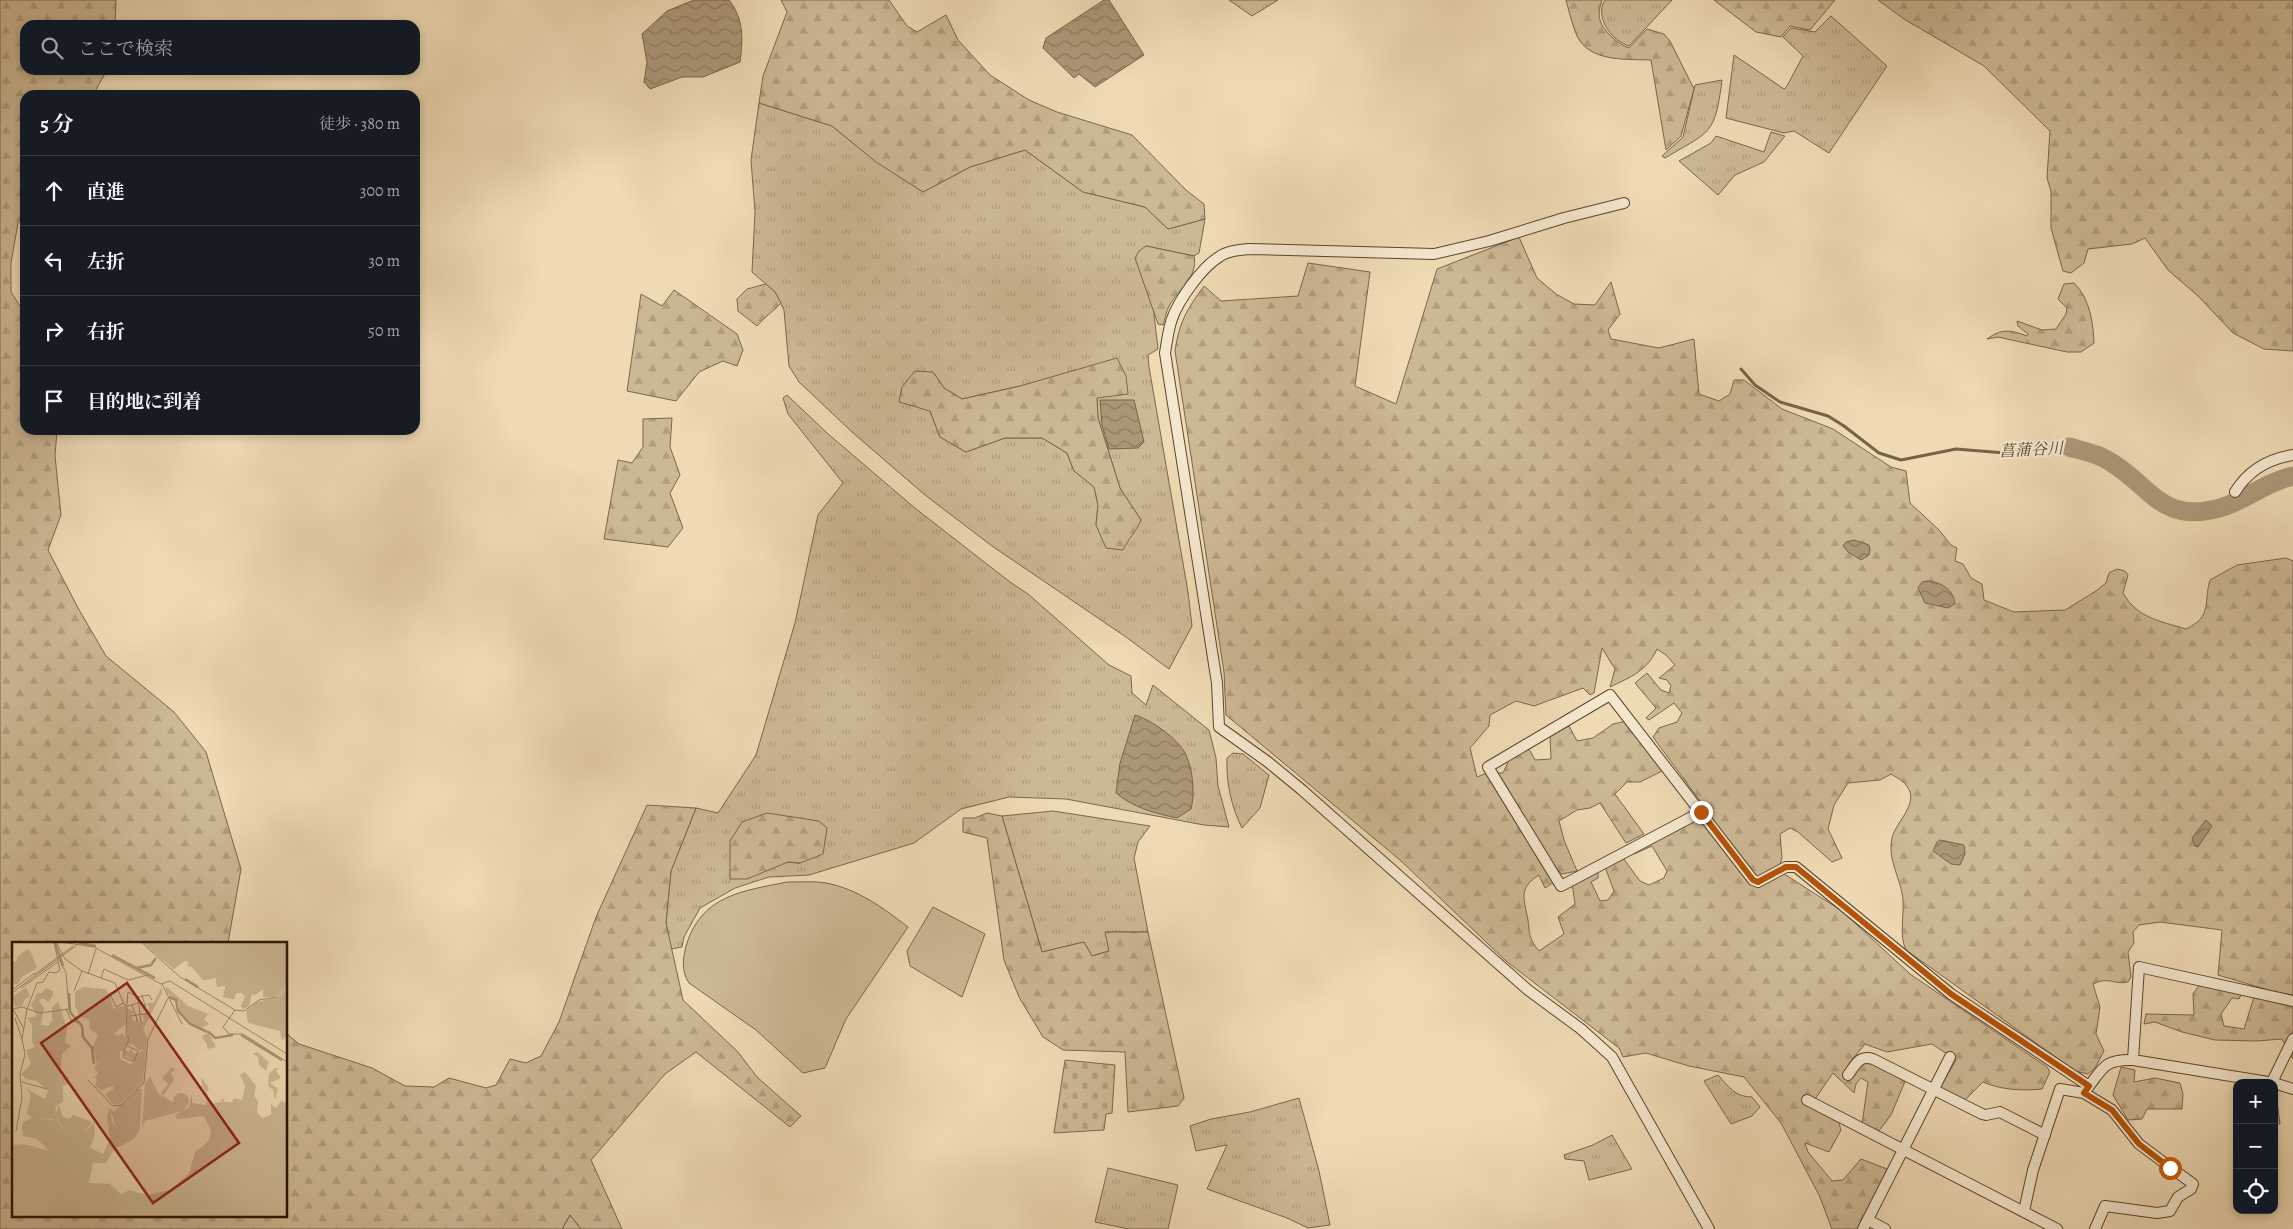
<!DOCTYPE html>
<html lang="ja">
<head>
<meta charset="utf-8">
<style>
  :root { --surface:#171b24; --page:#20242c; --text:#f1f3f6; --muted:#9ea1a6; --line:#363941 }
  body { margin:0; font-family:Alegreya,"Noto Serif JP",serif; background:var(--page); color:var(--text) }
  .controls { position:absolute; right:15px; bottom:15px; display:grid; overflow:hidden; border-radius:10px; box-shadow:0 2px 8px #0003 }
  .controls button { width:45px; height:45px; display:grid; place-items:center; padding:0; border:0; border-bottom:1px solid var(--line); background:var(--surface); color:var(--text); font:25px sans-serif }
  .stop { position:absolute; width:15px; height:15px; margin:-11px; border:4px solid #b45309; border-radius:50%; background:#fff }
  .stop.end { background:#b45309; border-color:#fff; box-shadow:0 1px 5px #0008 }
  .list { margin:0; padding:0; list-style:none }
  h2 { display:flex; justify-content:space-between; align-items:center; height:65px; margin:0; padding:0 20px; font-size:21px }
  h2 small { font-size:16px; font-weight:400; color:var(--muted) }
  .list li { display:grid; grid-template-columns:32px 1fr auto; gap:15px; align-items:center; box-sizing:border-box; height:70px; padding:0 20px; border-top:1px solid var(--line) }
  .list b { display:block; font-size:19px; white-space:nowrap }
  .list em { font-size:16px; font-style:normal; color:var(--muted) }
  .icon { flex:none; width:28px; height:28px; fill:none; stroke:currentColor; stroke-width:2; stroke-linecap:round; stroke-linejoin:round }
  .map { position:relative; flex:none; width:2293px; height:1229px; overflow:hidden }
  .search { position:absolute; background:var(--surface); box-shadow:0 2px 8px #0003; left:20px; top:20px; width:400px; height:55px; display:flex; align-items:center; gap:12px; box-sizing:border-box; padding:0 18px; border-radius:15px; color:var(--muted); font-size:19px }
  .panel { position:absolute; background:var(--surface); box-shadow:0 2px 8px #0003; left:20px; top:90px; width:400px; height:345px; border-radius:15px }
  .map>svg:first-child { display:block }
  .grass { fill:url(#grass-tufts); stroke:#7b664a; fill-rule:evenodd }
  .forest { fill:url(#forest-firs); stroke:#7b664a; fill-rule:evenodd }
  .cemetery { fill:url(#cemetery-stones); stroke:#7b664a }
  .garden { fill:#cdb895; stroke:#7b664a }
  .water { fill:url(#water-waves); stroke:#786247 }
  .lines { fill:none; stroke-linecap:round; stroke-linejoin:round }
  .stream { stroke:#786247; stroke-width:3 }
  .river { stroke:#ac9677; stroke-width:19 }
  .minor-casing { stroke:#5a452d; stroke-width:12 }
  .minor { stroke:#f5e7ce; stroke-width:10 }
  .route { stroke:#b45309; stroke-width:6 }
  .labels { text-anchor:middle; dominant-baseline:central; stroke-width:4.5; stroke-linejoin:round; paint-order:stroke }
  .water-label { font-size:16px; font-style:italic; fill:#5d4730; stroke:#f5e7ce }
  .inset-river { fill:none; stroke:#ac9677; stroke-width:2.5 }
  .inset-road { fill:none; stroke:#a08a6c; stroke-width:1 }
  .view { fill:#8f2418; fill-opacity:0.15; stroke:#8f2418; stroke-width:2.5 }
  .inset-edge { fill:none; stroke:#291300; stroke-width:2.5 }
</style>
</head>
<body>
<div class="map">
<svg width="2293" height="1229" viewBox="0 0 2293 1229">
  <defs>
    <pattern id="grass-tufts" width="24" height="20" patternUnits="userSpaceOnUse" patternTransform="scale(1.25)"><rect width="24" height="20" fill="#cdb895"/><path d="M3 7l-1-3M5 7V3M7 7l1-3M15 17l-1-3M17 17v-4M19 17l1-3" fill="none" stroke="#b09d7f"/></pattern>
    <pattern id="forest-firs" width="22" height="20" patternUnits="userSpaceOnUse" patternTransform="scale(1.25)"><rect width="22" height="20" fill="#cdb895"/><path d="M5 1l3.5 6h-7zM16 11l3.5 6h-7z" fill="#b09d7f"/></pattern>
    <pattern id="cemetery-stones" width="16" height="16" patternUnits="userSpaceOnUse" patternTransform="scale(1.25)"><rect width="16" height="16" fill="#cdb895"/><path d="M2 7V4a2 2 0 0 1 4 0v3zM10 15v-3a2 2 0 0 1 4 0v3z" fill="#b09d7f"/></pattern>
    <pattern id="water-waves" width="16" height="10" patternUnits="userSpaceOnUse" patternTransform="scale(1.25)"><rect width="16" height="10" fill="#ac9677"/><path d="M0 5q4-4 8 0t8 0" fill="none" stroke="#8c795f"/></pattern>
  </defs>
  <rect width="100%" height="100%" fill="#efdab4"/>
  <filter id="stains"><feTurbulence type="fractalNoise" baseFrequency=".004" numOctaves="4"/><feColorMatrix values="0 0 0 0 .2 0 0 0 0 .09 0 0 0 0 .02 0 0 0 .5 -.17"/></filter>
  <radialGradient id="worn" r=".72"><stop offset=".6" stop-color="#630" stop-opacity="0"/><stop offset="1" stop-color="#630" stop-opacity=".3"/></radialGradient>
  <g class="grass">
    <polygon points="1229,0 1278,0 1252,16"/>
    <path d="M1605,0H1672L1629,46C1612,41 1594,17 1605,0Z"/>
    <polygon points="1831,16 1887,66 1829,153 1794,131 1784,133 1726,118 1734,55 1784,89 1787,86 1803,56 1783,37 1791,28 1815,32"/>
    <path d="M1722,80C1715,136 1710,131 1665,158L1662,156L1683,137L1695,85Z"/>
    <path d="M759,103L832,126L873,159L923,192L970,167L1025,150L1083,192L1145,207L1168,229L1205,219L1199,253L1194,256L1146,246L1158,349L1148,355L1149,367L1188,592L1192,626L1169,669L1126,637L992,546L925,495L852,432L799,382L789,366L784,310L775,292L752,272L755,212L751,160ZM933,372L944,388L962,399L1020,386L1097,398L1098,418L1120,488L1141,520L1129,537L1096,525L1098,505L1094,486L1074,471L1067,453L1042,438H1005L966,452L940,437L930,411Z"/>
    <polygon points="1771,132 1785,136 1764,162 1735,175 1718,195 1679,161 1711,143 1716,136 1764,152"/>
    <path d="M787,395L827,433L916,509L1010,582L1028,594L1109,665L1131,676L1132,693L1146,705L1153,685L1209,730L1216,758L1218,786L1229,827L1204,825L1066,799L1009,797L961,809L914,843L809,875L769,877L735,888L700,908L684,937L682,947L671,949L666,923L671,871L696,808L718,813L756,755L795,623L818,515L843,483L788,414L783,398ZM731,859L800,863L788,862L730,878Z"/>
    <path d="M1233,753L1243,754L1269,775L1260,808L1242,828C1231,806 1226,782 1227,758Z"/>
    <polygon points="1053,811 1150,826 1138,842 1134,858 1148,932 1106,932 1109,951 1092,956 1084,942 1042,952 1002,816"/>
    <path d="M1718,1075C1729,1087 1735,1097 1752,1097L1760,1107L1752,1116L1731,1124L1704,1081Z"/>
    <polygon points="1299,1098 1319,1171 1330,1225 1308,1228 1287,1218 1207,1189 1227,1145 1196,1151 1190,1126 1211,1119 1250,1112"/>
    <polygon points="1612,1135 1632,1169 1589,1180 1584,1161 1565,1159 1564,1155 1593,1145"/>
    <polygon points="1108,1168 1178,1185 1168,1229 1129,1229 1095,1222"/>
    <polygon points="570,1215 581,1229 562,1229"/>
  </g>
  <g class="forest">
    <polygon points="0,0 116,0 115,25 25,25 25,70 107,70 93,95 25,95 25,212 18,223 11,263 11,292 25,314 25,430 57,430 55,456 61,515 48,550 78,608 106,656 174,712 206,752 241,869 228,943 14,943 14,1215 286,1215 286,1033 299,1044 372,1068 405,1086 434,1087 449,1078 486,1088 496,1085 510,1059 526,1063 541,1056 559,1022 596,917 647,805 696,808 671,871 666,923 683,1000 738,1052 757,1077 801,1116 790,1127 696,1052 665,1074 591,1160 622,1229 581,1229 570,1215 562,1229 0,1229"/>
    <polygon points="781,0 889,0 907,26 917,32 946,15 958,40 990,75 1029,100 1057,112 1132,135 1186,190 1204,204 1205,219 1168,229 1145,207 1083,192 1025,150 970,167 923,192 876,162 832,126 759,103 763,76 787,12"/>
    <path d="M1566,0H1602C1600,7 1598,13 1600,20C1603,31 1619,45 1629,48L1647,29L1664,34L1670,41L1694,89L1681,136L1666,150L1651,60C1628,59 1595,62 1580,41C1574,33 1569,11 1566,0Z"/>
    <polygon points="1714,0 1835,0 1810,30 1790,26 1781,37 1756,32"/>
    <polygon points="1878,0 2293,0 2293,351 2264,349 2233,333 2198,296 2168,270 2145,238 2132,244 2088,249 2084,263 2071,273 2063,271 2051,228 2051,191 2047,178 2050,131 1984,66 1904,19"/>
    <path d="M1519,237L1537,278L1556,294L1574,304L1595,305L1611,282L1620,314L1608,330L1611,339L1659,348L1694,339L1699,394L1719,401L1730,394L1734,380H1744L1782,409L1833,429L1891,467L1906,471L1910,503L1939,530L1951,545L1957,548L1955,561L1963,564L1971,578L1982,584L1984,600L2014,612L2065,610L2096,591L2106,583L2109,573L2117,569L2125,571L2128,575L2123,593C2137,618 2160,621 2186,629C2213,616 2203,604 2210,580L2237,565L2286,558L2293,561V995L2275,992L2218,975L2222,930L2160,922L2139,925L2133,932L2134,943L2128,952L2131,977L2128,982C2114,985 2108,976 2093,984L2100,1007L2096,1034L2104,1051L2095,1068L2088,1074L2075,1071L1906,950C1899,935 1904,918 1903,901C1902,880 1887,861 1892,838C1895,824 1915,807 1910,792C1907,783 1898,778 1891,774L1880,780L1848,783L1834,805L1828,829L1842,858L1832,862L1798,832L1790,828L1780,834L1782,858L1778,870L1842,911L1910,974L2047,1067L2050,1072L2042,1089C2023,1091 2001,1090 1983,1082L1964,1101L1940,1088L1956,1060L1932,1044L1887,1052L1865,1044L1851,1061L1844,1074L1865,1060L1906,1079L1891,1115L1878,1132L1862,1124L1868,1082L1861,1078L1856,1084L1854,1093L1833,1073L1815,1099L1808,1097L1802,1101L1838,1120L1841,1130L1829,1152L1805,1143L1808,1152L1832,1181L1843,1180L1861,1159L1887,1169L1859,1229H1832L1819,1195L1781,1123L1744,1077L1689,1066L1646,1053L1623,1057L1619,1048L1506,961L1400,860L1226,715L1224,672L1175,351C1179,322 1187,309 1204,286L1221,301L1298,296L1308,263L1370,272L1355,386L1396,404L1437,269ZM1602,648L1615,669L1610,687C1631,677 1647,671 1657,649L1666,655L1675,665L1659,678L1667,680L1671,686L1669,693L1661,690L1647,673L1635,683L1656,708L1646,718L1649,720L1674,703L1682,713L1677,722L1659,728L1653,737L1708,812L1632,850L1634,854L1652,846L1667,871L1664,878L1649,885L1640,881L1623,858L1605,867L1614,891L1608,900L1600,901L1591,882L1598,878V869L1572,883L1575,904L1558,917L1564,934L1539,951C1526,935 1531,933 1527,915C1523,896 1520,887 1539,875L1545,888L1554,882L1551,864L1562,874L1577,871L1564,840L1559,821L1577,810L1590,808L1600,803L1626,843L1644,834L1615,794L1627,782H1640L1664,770L1627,721L1613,724L1593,738L1577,741L1569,726L1550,736L1551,759L1535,760L1528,747L1509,760L1503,773H1487L1477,777L1470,748L1489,726L1490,715L1516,701L1534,706L1583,688L1590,695L1594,693Z"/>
    <path d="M1146,246L1194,256C1198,278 1179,288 1169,306C1166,312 1165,319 1163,325L1158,324L1135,258L1139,251Z"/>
    <path d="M2074,283C2090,299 2093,322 2094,343L2081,352H2067L1998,337L1987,339C2002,328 2010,330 2027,336L2028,334L2018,326L2017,321L2042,330L2056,329L2066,314L2067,308L2058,299L2064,284Z"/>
    <path d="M766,284L775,292L781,303C773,312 764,317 757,326L738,311L737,299L747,289Z"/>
    <polygon points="674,290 737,334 743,350 737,366 723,361 699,372 676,401 627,391 641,294 662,306"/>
    <path d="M1117,358L1126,376L1128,394L1097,398L1098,418L1120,488L1141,520C1136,532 1128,539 1123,550L1106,548L1096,525L1098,505L1094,487L1074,471L1067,453L1042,438H1005L966,452L940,437L930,411L899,402L902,387L915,371L933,372L944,388L962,399L1020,386Z"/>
    <polygon points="672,418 670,447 680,475 670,493 683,528 668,547 604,539 618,460 632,463 643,447 643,419"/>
    <polygon points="767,813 819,821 827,828 823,854 800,863 788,862 747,879 730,879 730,841 742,822"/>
    <polygon points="987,813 1002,816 1042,952 1084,942 1092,956 1109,951 1105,932 1148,932 1184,1098 1178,1106 1128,1112 1125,1052 1063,1050 1043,1037 1019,997 1004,960 987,838 963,832 963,818 975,818"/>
    <polygon points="2201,983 2242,992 2239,999 2232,998 2221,1014 2224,1026 2244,1029 2254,997 2293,1007 2293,1059 2282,1039 2256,1041 2215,1040 2182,1032 2155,1022 2144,1024 2146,1014 2194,1015 2193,994"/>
    <polygon points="2121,1067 2135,1070 2134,1082 2155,1078 2180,1083 2183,1094 2182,1109 2147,1109 2142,1119 2128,1120 2113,1095"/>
    <polygon points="2274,1093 2276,1094 2280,1124 2274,1123"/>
  </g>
  <polygon class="cemetery" points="1065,1060 1115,1065 1112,1113 1106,1114 1104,1130 1054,1133"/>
  <g class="garden">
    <path d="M787,882C800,882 814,881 826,883C858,889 883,908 908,927L846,1019L825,1068L803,1073L756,1030L689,983C681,971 683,959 686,946C701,895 743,891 787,882Z"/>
    <polygon points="933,907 985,934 962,997 910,966 907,951"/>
  </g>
  <g class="water">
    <path d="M694,0H729C744,19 743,39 740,62L703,77H682L650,89L644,82L647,62L642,34L667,11Z"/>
    <polygon points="1104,0 1109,0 1144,55 1095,87 1079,74 1074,78 1043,48 1046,38"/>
    <polygon points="1100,400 1134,400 1144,442 1138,448 1109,449 1102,425"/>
    <polygon points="1854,540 1869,545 1870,550 1869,555 1861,560 1848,552 1843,546 1846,542"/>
    <path d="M1928,581C1941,582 1954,590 1955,604L1948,608L1925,603L1918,588L1922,582Z"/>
    <path d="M1135,715C1150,719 1180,740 1186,755C1193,771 1195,793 1191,809L1177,818C1154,813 1134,808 1116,793L1120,763Z"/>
    <polygon points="2206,820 2212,826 2198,847 2195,846 2192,838"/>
    <polygon points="1940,840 1964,845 1965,854 1960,865 1951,864 1933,851 1937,842"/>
  </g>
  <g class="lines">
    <polyline class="stream" points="1741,369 1755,385 1780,402 1828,416 1844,426 1879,453 1901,460 1956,449 2005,453 2049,446 2069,447"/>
    <path class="river" d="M2069,447C2083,451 2097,453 2109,461C2152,486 2161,526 2223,507C2247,499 2268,481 2293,476"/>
    <defs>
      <g id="minor">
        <path d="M1624,203L1564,218L1489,241L1434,254L1249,249C1238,250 1227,251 1219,257C1202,267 1178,301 1172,319C1168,330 1167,342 1165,353L1217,683L1219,727L1268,762L1302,790L1528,990L1581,1029L1612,1057L1709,1229"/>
        <path d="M2235,492C2248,471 2268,459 2293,455"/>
        <polyline points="1701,812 1561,886 1488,767 1610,695 1753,880 1758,882 1786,867 1796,867 1951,994 2089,1086"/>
        <polyline points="2133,1060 2139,967 2293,1001"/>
        <path d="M1848,1075C1856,1064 1859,1055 1873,1059L1982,1114L1986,1115L2000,1112L2045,1135"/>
        <polyline points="2272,1082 2293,1039"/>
        <polyline points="2274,1083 2293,1089"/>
        <path d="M2086,1090C2103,1069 2103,1059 2133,1060L2274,1083"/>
        <polyline points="1807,1100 2057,1229"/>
        <polyline points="2024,1211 2033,1170 2060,1089 2084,1093 2112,1110 2139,1144 2193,1184 2191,1189 2178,1197 2170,1211 2157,1213 2105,1206 2095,1229"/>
        <polyline points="1868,1220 1885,1229"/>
        <polyline points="1863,1229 1950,1057"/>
      </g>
    </defs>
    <use href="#minor" class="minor-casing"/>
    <use href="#minor" class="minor"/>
  </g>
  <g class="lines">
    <polyline class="route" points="1701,812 1753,880 1758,882 1786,867 1796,867 1951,994 2089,1086 2084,1093 2112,1110 2139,1144 2170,1168"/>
  </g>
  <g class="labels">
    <g class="water-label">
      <text transform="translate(2031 450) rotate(-3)">菖蒲谷川</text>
    </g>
  </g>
  <g transform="translate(12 942)">
    <rect width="275" height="275" fill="#efdab4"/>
    <path d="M130,0H275V41L262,55H251V47L243,53L240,51L237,64L231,67L229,64L233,54L230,51H224L222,57L211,55L214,43L205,45L204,36L191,38L174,18L162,27ZM138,135L147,152L174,168L133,179L130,187L133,141ZM126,147H130L128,187L123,196L111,203L97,166L102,169Z" fill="#cdb895"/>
    <path d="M130,0L169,1L195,24L206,29L213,26L220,31L221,38H225L232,36L231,27L234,30L236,24L241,27L243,6L245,0H250L246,28L243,32L237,29L236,35L256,49L263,21L268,22L260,40L266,45L275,17V41L262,55H251V47L243,53L240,51L237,64L231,67L229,64L233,54L230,51H224L222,57L211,55L214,43L205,45L204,36L192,38L196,30L186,32L184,26L175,24L177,20L174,18L162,27ZM220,0H224L228,8L227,24L209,13L223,15L224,11L217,5ZM15,7L19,10L25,26L10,35L6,42H0V20L5,19V15ZM150,44V51L131,87L135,96L131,141L108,162L102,163L93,152L101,148V144L89,148L83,144L85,137L82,135L86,132L82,126L85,123L81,105L86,93L77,86L78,78L68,75L63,64V50L71,45L93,47L98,52L101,67L114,63V82L102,91L105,94L111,91L112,96L115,94V66L122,70L119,75L123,80L126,75V81L133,79L130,72L135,71L137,65L134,62L142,60ZM121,102L126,108H132L122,112L119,106L117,110L113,108L112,113L123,120L118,122L108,117V109L112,110L114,103ZM154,44L176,64L196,72L192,77L197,82L188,87L175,79L167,69V61L154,50ZM14,45L18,54L13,57L10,64L3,65L0,55ZM34,46L41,49V53L36,60L31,56L27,59L32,66L29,83L36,84L40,79V66L46,59L55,86L53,100L59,104L50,112L49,120V134L56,135L57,142L51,144V160L44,164L43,177L27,176L37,180L44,177L63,202L82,180L83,192L78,206L91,212L98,197L95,176L97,166L101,182L109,187L111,203L103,206L94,221H81L77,241L98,242L109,252L117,248L135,253L159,248L177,231L183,210L197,199L199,189L192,174L165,177L163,173L177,165L180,151V161L193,163L197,157L190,144L189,135L197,146L195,150L198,162L209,160L211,156L213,160H220L222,156L230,158L233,144L228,133L233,130L244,144L242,154L246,159L245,170L250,176L259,173V162L264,166L269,159L275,161V275H0V253L4,254L0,251V203L12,202L37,209L25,197L11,194L10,185L11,180L20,176L15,171L19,154L15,147L33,157L36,149L25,139L14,137L9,132L19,122L14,108L23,105L20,99V83L15,76L25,74L19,63L25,51H30ZM192,92H197L204,105L195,107V102L190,96ZM245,110L257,120L254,129L247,123L246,115L241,112ZM160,125L163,128L159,131L162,138L151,154L149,151L156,142L150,136ZM263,126H267L264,129L269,136L258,141L266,147L263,158L261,148L256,144L257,132Z" fill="#cdb895" fill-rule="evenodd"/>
    <path d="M275,45V93L270,99L268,89L236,81L234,69L245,60L266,55ZM161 159a8 8 0 1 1 16 0a8 8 0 1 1-16 0ZM18,160H20V170L27,176L41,178L47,163L51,175L58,177L61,173L80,180L71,193L74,201L66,207L45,177L37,180L22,174L19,168Z" fill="#cdb895"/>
    <path class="inset-river" d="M43,1L51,24M68,1L84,4M100,13L143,36M124,26L139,23L144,16M173,37L186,45M57,51L58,70L70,84L71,95M157,55L164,58L166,69L178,82L198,91L203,96L221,93M229,93L270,118M71,95L80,106L82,122"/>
    <path class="inset-road" d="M44,0L53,17L70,29L103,41L112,62L116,64L126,61M49,0L82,5L149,42L158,39L275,112M129,0L168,35L223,68M76,32L84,7M22,33L61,4M89,36L92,27L116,38L136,33M150,42L170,82M275,43L264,55L247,58L232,69L223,68L211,85L217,92H231L275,120M9,46L50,17M0,48L23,31M62,49L70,29M105,50L98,51L104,65L111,61M0,51L69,0M130,53L135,71M126,55L137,53L140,58M115,62L116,50L126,55L129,81M120,63L126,80M1,67L10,65L28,71L57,67L54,30L49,22M1,67L12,87M54,67L59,78L66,81M119,74L138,71M3,76L10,97M114,103L126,109L122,120L111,115L113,107L117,96L114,94L115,64M76,138L101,164L109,163L132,141L136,97L156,56M10,140L35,147M4,189L10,156L8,132L13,112L10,97L15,67L25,41L31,40L37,30L44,31L48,28L42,0"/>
    <path class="view" d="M115,41L227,201L141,261L29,101Z"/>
    <rect width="275" height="275" class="inset-edge"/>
  </g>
  <rect width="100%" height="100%" filter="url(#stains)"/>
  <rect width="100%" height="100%" fill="url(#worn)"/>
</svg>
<div class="controls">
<button>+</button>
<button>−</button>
<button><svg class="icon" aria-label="locate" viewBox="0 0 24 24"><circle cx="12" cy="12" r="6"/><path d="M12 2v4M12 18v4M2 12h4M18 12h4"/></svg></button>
</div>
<div class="stop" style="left:2170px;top:1168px"></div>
<div class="stop end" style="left:1701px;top:812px"></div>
<div class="search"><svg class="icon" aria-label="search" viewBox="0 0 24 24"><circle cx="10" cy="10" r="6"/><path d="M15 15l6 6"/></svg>ここで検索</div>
<section class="panel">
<h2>5 分<small>徒歩 · 380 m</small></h2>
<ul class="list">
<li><svg class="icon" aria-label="ahead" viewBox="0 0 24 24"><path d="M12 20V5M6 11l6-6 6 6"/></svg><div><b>直進</b></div><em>300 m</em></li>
<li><svg class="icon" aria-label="left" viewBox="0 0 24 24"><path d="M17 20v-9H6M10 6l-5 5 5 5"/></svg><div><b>左折</b></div><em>30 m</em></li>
<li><svg class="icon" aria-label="right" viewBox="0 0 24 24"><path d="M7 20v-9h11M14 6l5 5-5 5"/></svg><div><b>右折</b></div><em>50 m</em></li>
<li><svg class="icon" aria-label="arrive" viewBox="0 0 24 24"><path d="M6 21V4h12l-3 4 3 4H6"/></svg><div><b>目的地に到着</b></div></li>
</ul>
</section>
</div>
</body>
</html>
